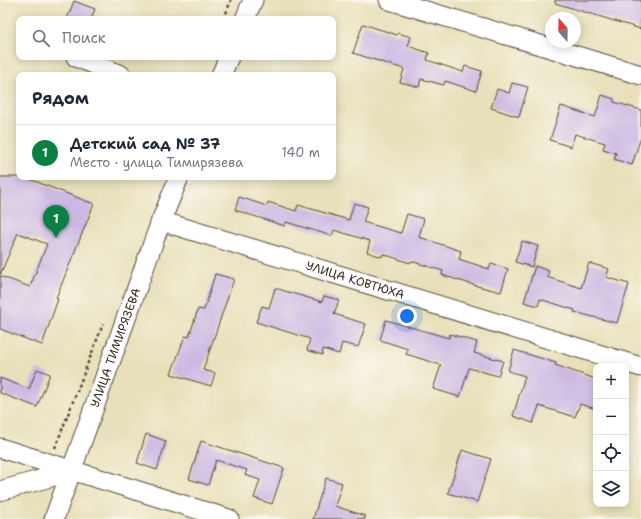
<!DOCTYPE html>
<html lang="ru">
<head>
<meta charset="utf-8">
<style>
  :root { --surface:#fff; --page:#f2f2f3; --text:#1f2937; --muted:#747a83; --line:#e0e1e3; --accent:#0b8043 }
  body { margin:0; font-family:"Shantell Sans",sans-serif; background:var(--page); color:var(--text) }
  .controls { position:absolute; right:12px; bottom:12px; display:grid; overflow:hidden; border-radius:8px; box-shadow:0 2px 10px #0003 }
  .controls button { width:36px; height:36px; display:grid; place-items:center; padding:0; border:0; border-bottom:1px solid var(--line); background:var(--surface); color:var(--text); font:20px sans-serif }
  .compass { position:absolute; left:545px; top:12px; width:36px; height:36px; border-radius:50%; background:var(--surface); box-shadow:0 2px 10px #0003; rotate:340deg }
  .you { position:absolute; left:407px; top:316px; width:14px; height:14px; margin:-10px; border:3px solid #fff; border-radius:50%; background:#1a73e8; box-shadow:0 0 0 6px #1a73e833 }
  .badge { display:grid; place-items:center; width:26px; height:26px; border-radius:50%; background:var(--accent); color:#fff; font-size:13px; font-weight:700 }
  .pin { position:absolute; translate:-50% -33px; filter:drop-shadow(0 1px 2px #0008) }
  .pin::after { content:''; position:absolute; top:21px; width:14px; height:12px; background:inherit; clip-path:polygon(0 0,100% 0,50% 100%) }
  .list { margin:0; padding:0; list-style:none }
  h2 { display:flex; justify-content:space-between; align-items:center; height:52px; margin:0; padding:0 16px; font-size:17px }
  h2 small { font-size:13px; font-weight:400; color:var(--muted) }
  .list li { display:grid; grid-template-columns:26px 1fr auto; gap:12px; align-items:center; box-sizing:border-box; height:56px; padding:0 16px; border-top:1px solid var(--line) }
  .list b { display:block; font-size:15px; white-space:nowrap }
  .list p { margin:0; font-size:13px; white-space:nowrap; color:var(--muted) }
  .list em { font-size:13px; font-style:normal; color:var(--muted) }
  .icon { flex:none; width:22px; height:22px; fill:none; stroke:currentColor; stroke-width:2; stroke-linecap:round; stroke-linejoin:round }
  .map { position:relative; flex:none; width:641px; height:519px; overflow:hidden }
  .search { position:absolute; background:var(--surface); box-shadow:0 2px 10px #0003; left:16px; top:16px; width:320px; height:44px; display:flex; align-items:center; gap:10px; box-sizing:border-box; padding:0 14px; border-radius:8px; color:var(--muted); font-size:15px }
  .panel { position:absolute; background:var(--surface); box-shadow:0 2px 10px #0003; left:16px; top:72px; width:320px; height:108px; border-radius:8px }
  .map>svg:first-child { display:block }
  .building { fill:#ccb9e3 }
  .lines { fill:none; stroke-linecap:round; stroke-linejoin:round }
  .minor-casing { stroke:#554535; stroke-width:21 }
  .path { stroke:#554535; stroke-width:2.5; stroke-dasharray:3 3; stroke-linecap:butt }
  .minor { stroke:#fff; stroke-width:19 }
  .labels { text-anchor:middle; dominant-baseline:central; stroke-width:3; stroke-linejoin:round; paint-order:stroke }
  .street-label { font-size:12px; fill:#3b2a1e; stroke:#fbf7ec }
</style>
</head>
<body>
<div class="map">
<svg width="641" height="519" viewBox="0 0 641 519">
  <rect width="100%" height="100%" fill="#fbf7ec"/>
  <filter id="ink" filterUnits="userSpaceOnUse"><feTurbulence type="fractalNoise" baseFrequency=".025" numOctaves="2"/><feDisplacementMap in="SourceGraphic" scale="8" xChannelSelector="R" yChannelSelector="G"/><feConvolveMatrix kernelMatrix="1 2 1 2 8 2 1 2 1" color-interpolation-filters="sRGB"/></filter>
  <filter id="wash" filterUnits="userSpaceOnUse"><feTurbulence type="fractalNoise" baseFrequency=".012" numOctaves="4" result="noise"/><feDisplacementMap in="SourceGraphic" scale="16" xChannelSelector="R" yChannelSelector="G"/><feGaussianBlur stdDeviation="0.9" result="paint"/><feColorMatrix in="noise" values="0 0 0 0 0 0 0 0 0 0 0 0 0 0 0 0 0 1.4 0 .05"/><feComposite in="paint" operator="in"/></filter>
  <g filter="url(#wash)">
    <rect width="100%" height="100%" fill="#e8e0ba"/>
    <g id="blocks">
      <g class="building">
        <polygon points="555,0 641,0 641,29 555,3"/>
        <polygon points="74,1 95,9 91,19 67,19"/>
        <polygon points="363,24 397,35 398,33 411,37 408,46 429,53 427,60 463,72 465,66 482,71 476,91 445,81 444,85 421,79 419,87 400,82 404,69 353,53"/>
        <polygon points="512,83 528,87 519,117 491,108 497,89 509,93"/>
        <polygon points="602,95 614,99 614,102 641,110 641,137 632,165 614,159 616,153 603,149 605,143 575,134 571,147 550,140 561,106 595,117"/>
        <polygon points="0,177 24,177 94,204 56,298 58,299 42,345 0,329 0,276 30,287 47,244 18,233 0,275"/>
        <polygon points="239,197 267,206 268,202 296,211 298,205 349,220 354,203 368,207 363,222 401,233 407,214 424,219 419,237 461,251 459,259 489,269 491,264 508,269 501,292 477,286 442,275 443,271 411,261 410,263 383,254 382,257 367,252 370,241 334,230 332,236 286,222 285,226 235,210"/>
        <polygon points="522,241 538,246 532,267 515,262"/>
        <polygon points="589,263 609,269 606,277 629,284 617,323 574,312 575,310 540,299 538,306 524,302 535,266 549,271 547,277 581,288"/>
        <polygon points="215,274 234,279 203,370 215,373 211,386 171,374 185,336 189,337 198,309 204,310"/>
        <polygon points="275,288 322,302 324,296 339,300 334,314 366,324 358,347 342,343 339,354 323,349 322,355 307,350 310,339 256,322 262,306 269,308"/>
        <polygon points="386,320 449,338 450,334 477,342 474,353 503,361 498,376 469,368 460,397 433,389 441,365 406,354 408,349 380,340"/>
        <polygon points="514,350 556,363 555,365 596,379 596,409 580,404 575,417 539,406 533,423 513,416 525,376 508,371"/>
        <polygon points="37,369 50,374 37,407 0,393 0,378 29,389"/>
        <polygon points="146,434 166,441 157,470 137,463"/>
        <polygon points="201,441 284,468 272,504 254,498 260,480 245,475 247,470 216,460 208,485 189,479"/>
        <polygon points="462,450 491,459 477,502 448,493"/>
        <polygon points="326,478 342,483 335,506 365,516 365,519 313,519"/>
      </g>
    </g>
  </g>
  <g filter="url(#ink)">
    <use href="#blocks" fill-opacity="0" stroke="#554535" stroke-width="1"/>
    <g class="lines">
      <defs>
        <g id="minor">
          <polyline points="389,0 641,75"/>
          <polyline points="245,19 253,0"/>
          <polyline points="76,57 121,75"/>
          <polyline points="221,75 229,57"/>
          <path id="s1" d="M161,221L641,367"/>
          <polyline points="0,448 229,519"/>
          <polyline points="0,491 72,471"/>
          <path id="s2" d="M54,519L161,221L179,177"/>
        </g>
      </defs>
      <use href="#minor" class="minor-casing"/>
      <g class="path">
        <polyline points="224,19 231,0"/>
        <polyline points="55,448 103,324"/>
      </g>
      <use href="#minor" class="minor"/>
    </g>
  </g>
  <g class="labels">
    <g class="street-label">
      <text stroke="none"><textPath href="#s1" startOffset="203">УЛИЦА КОВТЮХА</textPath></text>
      <text stroke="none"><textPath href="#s2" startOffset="182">УЛИЦА ТИМИРЯЗЕВА</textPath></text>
    </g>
  </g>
</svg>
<div class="controls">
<button>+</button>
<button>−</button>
<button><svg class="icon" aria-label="locate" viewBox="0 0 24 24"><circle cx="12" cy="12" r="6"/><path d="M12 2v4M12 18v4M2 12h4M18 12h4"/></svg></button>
<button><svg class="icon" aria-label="layers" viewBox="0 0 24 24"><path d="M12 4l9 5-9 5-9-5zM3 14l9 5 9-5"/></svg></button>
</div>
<svg class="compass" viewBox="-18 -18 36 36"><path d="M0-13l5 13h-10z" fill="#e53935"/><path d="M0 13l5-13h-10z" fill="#747a83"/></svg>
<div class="you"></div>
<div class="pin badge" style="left:56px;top:238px">1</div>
<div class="search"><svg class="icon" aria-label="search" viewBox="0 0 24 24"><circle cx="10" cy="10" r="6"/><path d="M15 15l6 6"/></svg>Поиск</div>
<section class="panel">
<h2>Рядом<small></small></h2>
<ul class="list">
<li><span class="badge">1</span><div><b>Детский сад № 37</b><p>Место · улица Тимирязева</p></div><em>140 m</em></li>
</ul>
</section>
</div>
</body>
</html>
